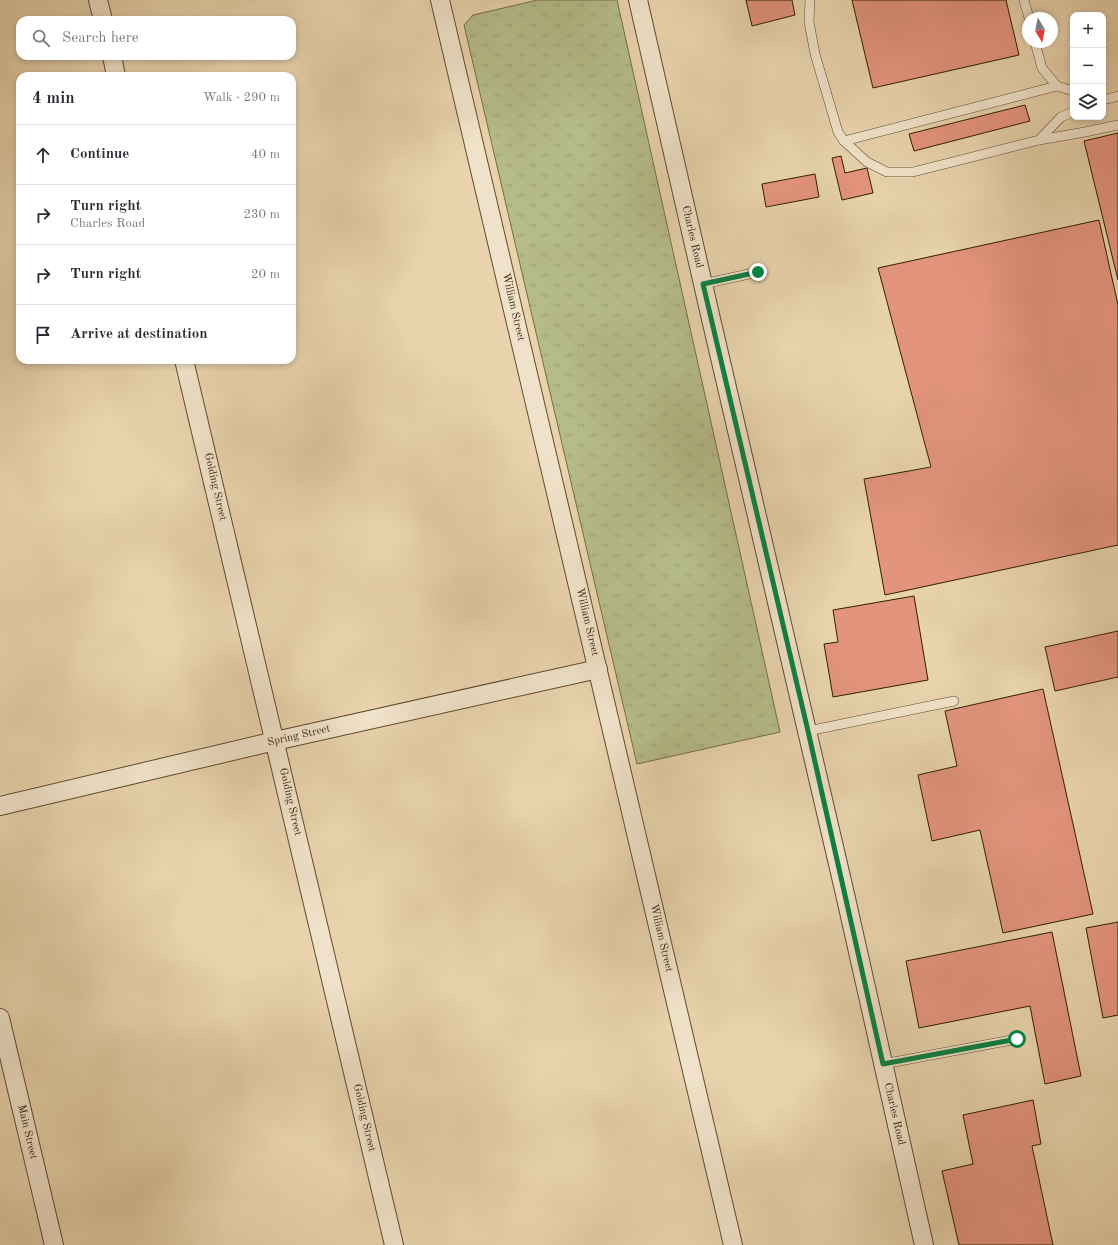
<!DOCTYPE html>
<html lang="en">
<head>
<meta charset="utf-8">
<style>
  :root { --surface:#fff; --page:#f2f2f3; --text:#2b2b33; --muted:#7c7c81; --line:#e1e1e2 }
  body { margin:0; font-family:"Old Standard TT",serif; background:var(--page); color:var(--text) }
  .controls { position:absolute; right:12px; top:12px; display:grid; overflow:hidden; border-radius:8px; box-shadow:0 2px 6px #0003 }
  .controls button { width:36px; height:36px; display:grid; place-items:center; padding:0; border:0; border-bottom:1px solid var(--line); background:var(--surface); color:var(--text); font:20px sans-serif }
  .compass { position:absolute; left:1022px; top:12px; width:36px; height:36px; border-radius:50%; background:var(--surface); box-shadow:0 2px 6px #0003; rotate:170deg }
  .stop { position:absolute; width:12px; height:12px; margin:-9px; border:3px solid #0b8043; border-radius:50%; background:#fff }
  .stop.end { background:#0b8043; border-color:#fff; box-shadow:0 1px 4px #0008 }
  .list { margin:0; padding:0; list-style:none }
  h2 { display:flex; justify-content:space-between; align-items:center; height:52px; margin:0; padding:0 16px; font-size:17px }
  h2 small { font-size:13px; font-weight:400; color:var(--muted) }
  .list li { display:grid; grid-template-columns:26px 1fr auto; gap:12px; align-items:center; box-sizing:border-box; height:60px; padding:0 16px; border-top:1px solid var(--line) }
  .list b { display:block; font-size:15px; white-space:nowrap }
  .list p { margin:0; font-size:13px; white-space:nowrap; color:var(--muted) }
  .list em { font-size:13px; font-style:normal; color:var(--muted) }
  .icon { flex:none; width:22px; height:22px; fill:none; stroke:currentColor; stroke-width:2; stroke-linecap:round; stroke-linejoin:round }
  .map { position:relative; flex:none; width:1118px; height:1245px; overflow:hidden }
  .search { position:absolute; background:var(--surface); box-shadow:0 2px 6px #0003; left:16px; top:16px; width:280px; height:44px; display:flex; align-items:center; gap:10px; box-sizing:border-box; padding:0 14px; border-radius:12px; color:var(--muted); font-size:15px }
  .panel { position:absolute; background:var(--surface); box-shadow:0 2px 6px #0003; left:16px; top:72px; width:280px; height:292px; border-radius:12px }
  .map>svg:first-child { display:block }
  .park { fill:url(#park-tufts); stroke:#746d46 }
  .building { fill:#e3947d; stroke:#321e03 }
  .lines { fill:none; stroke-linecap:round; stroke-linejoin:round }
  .lane-casing { stroke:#604b2e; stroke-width:10 }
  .street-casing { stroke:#604b2e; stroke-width:20 }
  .lane { stroke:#f0e2ca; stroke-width:9 }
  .street { stroke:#f0e2ca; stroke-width:18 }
  .route { stroke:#0b8043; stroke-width:5 }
  .labels { text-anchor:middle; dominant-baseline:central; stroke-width:3.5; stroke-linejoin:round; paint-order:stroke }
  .street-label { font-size:11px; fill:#321e03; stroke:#f0e2ca }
</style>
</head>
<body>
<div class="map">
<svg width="1118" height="1245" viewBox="0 0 1118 1245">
  <defs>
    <pattern id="park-tufts" width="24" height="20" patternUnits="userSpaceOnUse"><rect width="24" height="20" fill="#b5bc8a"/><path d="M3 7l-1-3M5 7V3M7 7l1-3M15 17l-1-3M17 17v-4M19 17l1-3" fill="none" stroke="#9ca175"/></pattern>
  </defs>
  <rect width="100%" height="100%" fill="#e8d3ad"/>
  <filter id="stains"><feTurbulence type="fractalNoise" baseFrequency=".005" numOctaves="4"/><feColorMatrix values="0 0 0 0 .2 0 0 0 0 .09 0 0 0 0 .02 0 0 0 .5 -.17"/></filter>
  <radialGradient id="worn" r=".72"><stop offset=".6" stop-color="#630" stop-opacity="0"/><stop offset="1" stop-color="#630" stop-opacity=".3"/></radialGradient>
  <polygon class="park" points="538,0 617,0 780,732 637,764 464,25 473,15"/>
  <g class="building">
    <polygon points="746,0 792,0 795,15 752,26"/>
    <polygon points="852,0 1006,0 1019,55 873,88"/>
    <polygon points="1025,105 1030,121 914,151 909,134"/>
    <polygon points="1118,133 1118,280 1084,141"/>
    <polygon points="841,156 845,173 867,168 873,193 842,200 832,158"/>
    <polygon points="815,174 819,197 766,207 762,184"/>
    <polygon points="1099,220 1118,305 1118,545 885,595 864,479 931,467 878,268"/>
    <polygon points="914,596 928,680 833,697 824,644 838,642 833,610"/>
    <polygon points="1118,631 1118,677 1055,691 1045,647"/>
    <polygon points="1043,689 1093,914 1003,933 980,830 932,841 918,775 957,766 945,711"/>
    <polygon points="1118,922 1118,1015 1103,1018 1086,928"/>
    <polygon points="1052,932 1081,1076 1045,1084 1030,1006 919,1028 906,961"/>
    <polygon points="1033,1100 1041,1144 1032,1146 1053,1245 959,1245 942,1171 973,1164 963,1115"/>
  </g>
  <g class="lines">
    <defs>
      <g id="lane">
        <polyline points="810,0 809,22 815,54 838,132 844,141 867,162 887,172 913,172 1039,140 1061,117 1073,112"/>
        <polyline points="1024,0 1029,18"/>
        <polyline points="1035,42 1042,68 1057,86 1073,91"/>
        <polyline points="1103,100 1118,96"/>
        <polyline points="1039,140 1085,132 1118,125"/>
        <polyline points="844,141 1057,86"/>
        <polyline points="703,284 758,272"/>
        <polyline points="808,731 954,701"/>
        <polyline points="883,1064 1017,1039"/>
      </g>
      <g id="street">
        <polyline points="98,0 103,20"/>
        <polyline points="440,0 733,1245"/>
        <polyline points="638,0 711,319 845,894 924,1245"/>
        <polyline points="112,56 116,76"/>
        <polyline points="184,360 394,1245"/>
        <polyline points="0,806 275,741 598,669"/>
        <polyline points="0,1018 54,1245"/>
      </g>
    </defs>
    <use href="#lane" class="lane-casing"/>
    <use href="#street" class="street-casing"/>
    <use href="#lane" class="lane"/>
    <use href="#street" class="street"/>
  </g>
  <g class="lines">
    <polyline class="route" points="758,272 703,284 808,731 883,1064 1017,1039"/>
  </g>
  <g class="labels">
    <g class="street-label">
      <text transform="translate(692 237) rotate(77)">Charles Road</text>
      <text transform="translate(513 307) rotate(77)">William Street</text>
      <text transform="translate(215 487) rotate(77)">Golding Street</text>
      <text transform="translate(587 622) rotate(77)">William Street</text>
      <text transform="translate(299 736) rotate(-13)">Spring Street</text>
      <text transform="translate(290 802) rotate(77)">Golding Street</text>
      <text transform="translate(661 938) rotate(77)">William Street</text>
      <text transform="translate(894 1114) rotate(77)">Charles Road</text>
      <text transform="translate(364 1118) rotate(77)">Golding Street</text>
      <text transform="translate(27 1132) rotate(77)">Main Street</text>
    </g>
  </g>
  <rect width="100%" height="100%" filter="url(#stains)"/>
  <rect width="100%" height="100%" fill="url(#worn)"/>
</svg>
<div class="controls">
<button>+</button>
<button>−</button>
<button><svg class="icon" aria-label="layers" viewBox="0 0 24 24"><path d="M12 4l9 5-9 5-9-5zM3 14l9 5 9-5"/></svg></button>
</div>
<svg class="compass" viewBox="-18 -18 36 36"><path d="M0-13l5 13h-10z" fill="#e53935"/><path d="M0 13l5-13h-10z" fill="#7c7c81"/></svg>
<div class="stop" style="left:1017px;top:1039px"></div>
<div class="stop end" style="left:758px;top:272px"></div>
<div class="search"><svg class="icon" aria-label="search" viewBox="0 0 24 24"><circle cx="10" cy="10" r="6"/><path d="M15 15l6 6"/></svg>Search here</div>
<section class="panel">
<h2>4 min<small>Walk · 290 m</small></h2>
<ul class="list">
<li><svg class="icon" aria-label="ahead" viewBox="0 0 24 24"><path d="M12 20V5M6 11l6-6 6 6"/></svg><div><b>Continue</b></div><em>40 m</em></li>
<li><svg class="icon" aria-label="right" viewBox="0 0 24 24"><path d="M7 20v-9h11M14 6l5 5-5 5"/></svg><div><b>Turn right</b><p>Charles Road</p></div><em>230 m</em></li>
<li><svg class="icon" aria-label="right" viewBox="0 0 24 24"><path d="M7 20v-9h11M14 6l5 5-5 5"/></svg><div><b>Turn right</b></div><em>20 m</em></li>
<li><svg class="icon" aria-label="arrive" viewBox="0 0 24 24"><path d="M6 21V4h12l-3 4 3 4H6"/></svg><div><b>Arrive at destination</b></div></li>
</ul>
</section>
</div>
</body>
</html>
